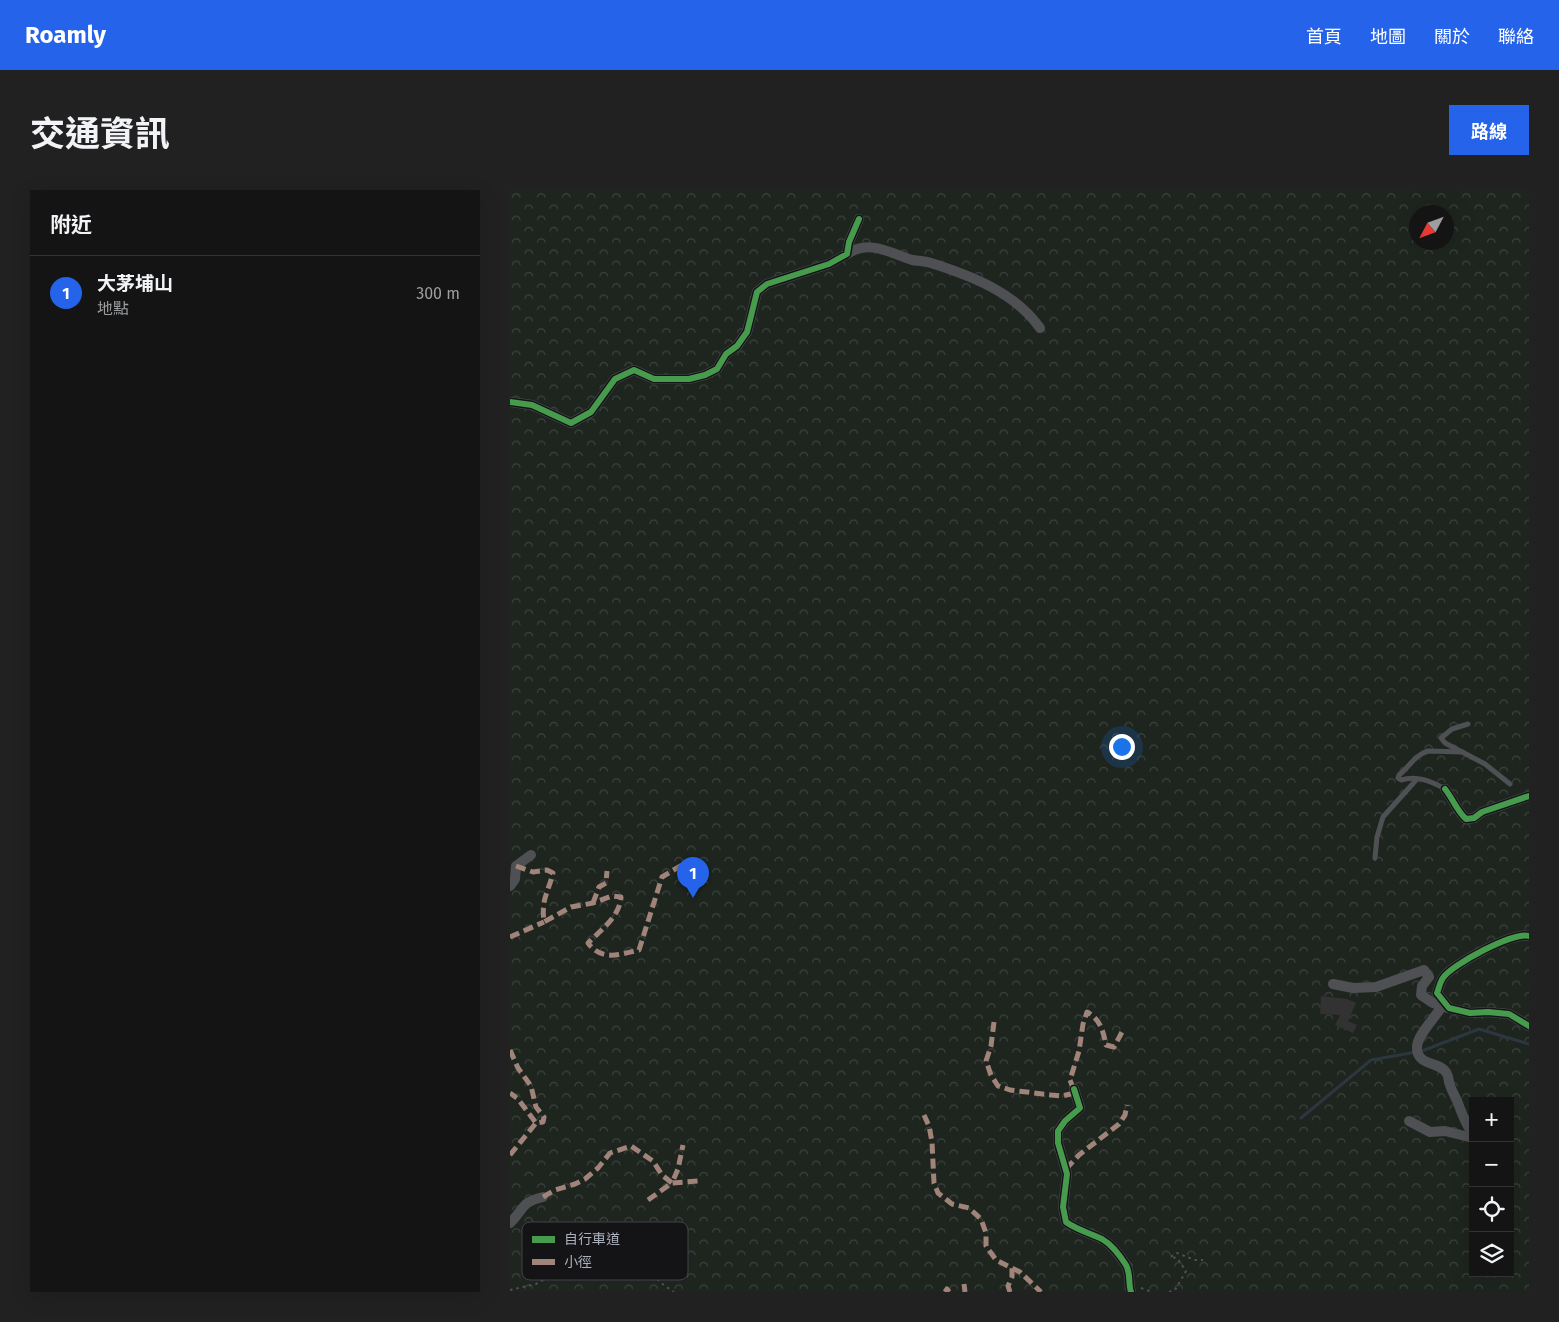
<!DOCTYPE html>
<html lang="zh-TW">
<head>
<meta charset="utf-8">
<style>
  :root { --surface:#141414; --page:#212122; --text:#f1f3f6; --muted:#9d9ea0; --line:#333334; --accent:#2563eb }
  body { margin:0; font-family:"Fira Sans","Noto Sans TC",sans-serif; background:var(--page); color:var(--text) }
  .controls { position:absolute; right:15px; bottom:15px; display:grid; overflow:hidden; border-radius:0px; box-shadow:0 5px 20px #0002 }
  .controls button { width:45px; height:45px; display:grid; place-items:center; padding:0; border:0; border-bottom:1px solid var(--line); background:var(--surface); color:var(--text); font:25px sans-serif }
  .compass { position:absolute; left:899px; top:15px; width:45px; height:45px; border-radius:50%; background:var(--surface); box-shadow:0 5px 20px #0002; rotate:229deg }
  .you { position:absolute; left:611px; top:556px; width:18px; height:18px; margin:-12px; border:4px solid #fff; border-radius:50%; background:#1a73e8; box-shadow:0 0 0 8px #1a73e833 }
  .badge { display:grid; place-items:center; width:32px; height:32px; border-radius:50%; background:var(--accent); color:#fff; font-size:16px; font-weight:700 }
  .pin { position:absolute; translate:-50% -41px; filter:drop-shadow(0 1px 2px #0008) }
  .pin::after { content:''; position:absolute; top:26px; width:18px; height:15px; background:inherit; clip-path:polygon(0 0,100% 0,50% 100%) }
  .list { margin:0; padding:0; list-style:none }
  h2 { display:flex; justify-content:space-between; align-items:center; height:65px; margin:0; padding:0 20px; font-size:21px }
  h2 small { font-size:16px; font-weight:400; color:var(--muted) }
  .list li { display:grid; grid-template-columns:32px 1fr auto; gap:15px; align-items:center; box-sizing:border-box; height:75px; padding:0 20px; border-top:1px solid var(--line) }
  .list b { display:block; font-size:19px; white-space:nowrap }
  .list p { margin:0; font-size:16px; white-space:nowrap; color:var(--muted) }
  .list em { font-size:16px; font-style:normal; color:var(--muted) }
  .icon { flex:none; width:28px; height:28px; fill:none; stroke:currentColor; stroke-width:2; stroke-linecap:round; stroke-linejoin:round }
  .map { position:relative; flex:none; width:1019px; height:1102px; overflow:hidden; border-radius:0px }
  header { display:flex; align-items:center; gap:30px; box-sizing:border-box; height:70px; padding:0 25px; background:var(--accent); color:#fff }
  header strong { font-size:24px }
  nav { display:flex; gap:28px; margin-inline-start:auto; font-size:18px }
  .intro { display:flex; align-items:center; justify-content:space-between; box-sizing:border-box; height:120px; padding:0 30px }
  h1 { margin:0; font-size:35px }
  .button { padding:12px 22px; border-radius:0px; background:var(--accent); color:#fff; font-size:18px; font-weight:700 }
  main { display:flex; gap:30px; padding:0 30px }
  aside { flex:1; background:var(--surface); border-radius:0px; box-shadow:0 5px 20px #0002 }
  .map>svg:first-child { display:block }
  .forest { fill:url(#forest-crowns); fill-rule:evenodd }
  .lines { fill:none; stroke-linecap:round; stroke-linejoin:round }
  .stream { stroke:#2c363e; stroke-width:3 }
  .building { fill:#323233 }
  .path { stroke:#505155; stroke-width:2; stroke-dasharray:2.5 4; stroke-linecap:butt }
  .service { stroke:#4e5054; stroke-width:5 }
  .minor { stroke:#4e5054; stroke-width:10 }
  .quiet { stroke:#a18479; stroke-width:5; stroke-dasharray:10 5; stroke-linecap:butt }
  .cycleway-casing { stroke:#141417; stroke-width:9 }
  .cycleway { stroke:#469c4c; stroke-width:6 }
  .key { fill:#141417; stroke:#414349; stroke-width:1 }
  .key-label { font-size:14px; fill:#abb0bc }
</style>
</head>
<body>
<header>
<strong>Roamly</strong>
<nav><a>首頁</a><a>地圖</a><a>關於</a><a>聯絡</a></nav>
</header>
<div class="intro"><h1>交通資訊</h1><a class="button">路線</a></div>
<main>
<aside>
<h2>附近<small></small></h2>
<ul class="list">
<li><span class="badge">1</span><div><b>大茅埔山</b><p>地點</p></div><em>300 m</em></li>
</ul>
</aside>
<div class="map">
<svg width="1019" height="1102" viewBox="0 0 1019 1102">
  <defs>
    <pattern id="forest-crowns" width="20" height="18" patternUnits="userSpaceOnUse" patternTransform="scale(1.25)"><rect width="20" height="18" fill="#1e251f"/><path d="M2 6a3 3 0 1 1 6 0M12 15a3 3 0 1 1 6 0" fill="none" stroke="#3c423e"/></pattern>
  </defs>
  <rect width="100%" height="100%" fill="#1a1a1b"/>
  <path class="forest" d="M0,0H1019V1102H0ZM906,22H936V52H906ZM963,911H1000V1083H963Z"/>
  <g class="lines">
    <polyline class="stream" points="791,928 861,870 912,861 969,839 1019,854"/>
  </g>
  <polygon class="building" points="811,806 837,809 846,813 838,831 847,835 843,843 825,835 830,825 810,824"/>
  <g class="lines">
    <g class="path">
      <polyline points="631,1098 642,1102"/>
      <polyline points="0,1100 26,1094 46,1083 68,1076 96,1079 118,1086 139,1082 155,1096 164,1102"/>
      <polyline points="659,1102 665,1100 676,1081 667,1068 660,1067 667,1063 685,1070 693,1070"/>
    </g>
    <g class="service">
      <polyline points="958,534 942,539 931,548 935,553 975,574 1000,594"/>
      <path d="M935,599C921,591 907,585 891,590L888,588L889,585C899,577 905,565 918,561L953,562"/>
      <polyline points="865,668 867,647 873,627 907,589"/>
    </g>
    <g class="minor">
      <path d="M337,64C360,49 380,63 402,70C408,71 415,71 421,73C462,86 504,102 530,138"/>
      <polyline points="0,212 22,215 61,233 81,222 105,189 124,180 144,189 179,189 195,185 207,179 216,164 227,156 237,142 247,102 257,94 319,74 337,64 339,52 349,29"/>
      <path d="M935,599C943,609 947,621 956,629L964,628L972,622L1019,606"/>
      <polyline points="0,696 5,689 6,676 21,665"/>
      <path d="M1019,746C1004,741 941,775 933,788C930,792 929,798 927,803L939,818L960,823L978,822L999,824L1019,836"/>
      <polyline points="823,794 843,798 866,797 914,780 919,787 912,796 911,805 923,813 938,818"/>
      <path d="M932,816C926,827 906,846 907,858C907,877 932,871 937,884C939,887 938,891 940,895C942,902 947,909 949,916C953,926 956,935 963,944"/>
      <path d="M564,899L570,918L555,931L548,941V953L557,984L553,1017L556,1032C567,1040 580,1043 592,1049C601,1054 611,1067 616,1075C621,1084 618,1094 621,1102"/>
      <polyline points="899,931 920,942 935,941 963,948"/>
      <path d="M0,1033C15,1019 9,1013 33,1007"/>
    </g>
    <g class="quiet">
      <path d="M6,676L23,682L37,680L43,683C38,703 31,709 34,732L61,717L83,713L102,706L111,707C110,726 91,740 78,753C92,772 110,764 129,760L152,687L172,675"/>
      <polyline points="83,713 89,697 96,693 97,681"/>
      <polyline points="0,747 34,732"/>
      <path d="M484,832L481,856L476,871L481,885L488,896L500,900L541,905L552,906L565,903L560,890L569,861L573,834L577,822C591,830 593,841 596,855L604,857L612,842"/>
      <polyline points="0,860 8,878 21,896 26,917 34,927 33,932 26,933 8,909 0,903"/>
      <polyline points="414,925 419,936 422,952 424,993 428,1003 442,1014 459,1018 471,1029 476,1043 476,1056 486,1070 510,1082 531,1102"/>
      <polyline points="0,965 26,933"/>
      <polyline points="556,979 569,965 609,934 615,925 617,915"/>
      <polyline points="33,1007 45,1000 65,994 75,989 88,978 100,963 121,956 143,971 152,985 162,993 168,979 173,955"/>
      <polyline points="138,1010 162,993 189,991"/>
      <polyline points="454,1094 455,1102"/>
      <polyline points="435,1102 437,1099 439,1102"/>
      <polyline points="500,1102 498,1096 502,1087 502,1078"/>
    </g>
    <defs>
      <g id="cycleway">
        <polyline points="0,212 22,215 61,233 81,222 105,189 124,180 144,189 179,189 195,185 207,179 216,164 227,156 237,142 247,102 257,94 319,74 337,64 339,52 349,29"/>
        <path d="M935,599C943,609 947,621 956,629L964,628L972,622L1019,606"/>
        <path d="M1019,746C1004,741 941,775 933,788C930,792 929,798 927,803L939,818L960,823L978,822L999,824L1019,836"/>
        <path d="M564,899L570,918L555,931L548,941V953L557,984L553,1017L556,1032C567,1040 580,1043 592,1049C601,1054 611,1067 616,1075C621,1084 618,1094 621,1102"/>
      </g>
    </defs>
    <use href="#cycleway" class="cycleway-casing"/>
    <use href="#cycleway" class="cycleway"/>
  </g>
  <rect x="12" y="1032" width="166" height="58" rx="8" class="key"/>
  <rect x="22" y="1046" width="23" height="7" fill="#469c4c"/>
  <rect x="22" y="1069" width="23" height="6" fill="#a18479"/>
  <g class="key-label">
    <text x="54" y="1054">自行車道</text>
    <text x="54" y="1077">小徑</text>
  </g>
</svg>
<div class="controls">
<button>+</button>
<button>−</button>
<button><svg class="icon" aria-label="locate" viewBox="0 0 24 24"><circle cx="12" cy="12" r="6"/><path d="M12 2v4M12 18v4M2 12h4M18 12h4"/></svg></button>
<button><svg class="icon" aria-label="layers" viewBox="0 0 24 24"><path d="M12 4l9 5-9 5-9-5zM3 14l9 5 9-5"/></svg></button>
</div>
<svg class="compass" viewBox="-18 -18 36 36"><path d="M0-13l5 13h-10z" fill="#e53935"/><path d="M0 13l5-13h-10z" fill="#9d9ea0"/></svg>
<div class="you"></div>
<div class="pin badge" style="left:183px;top:708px">1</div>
</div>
</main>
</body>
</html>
